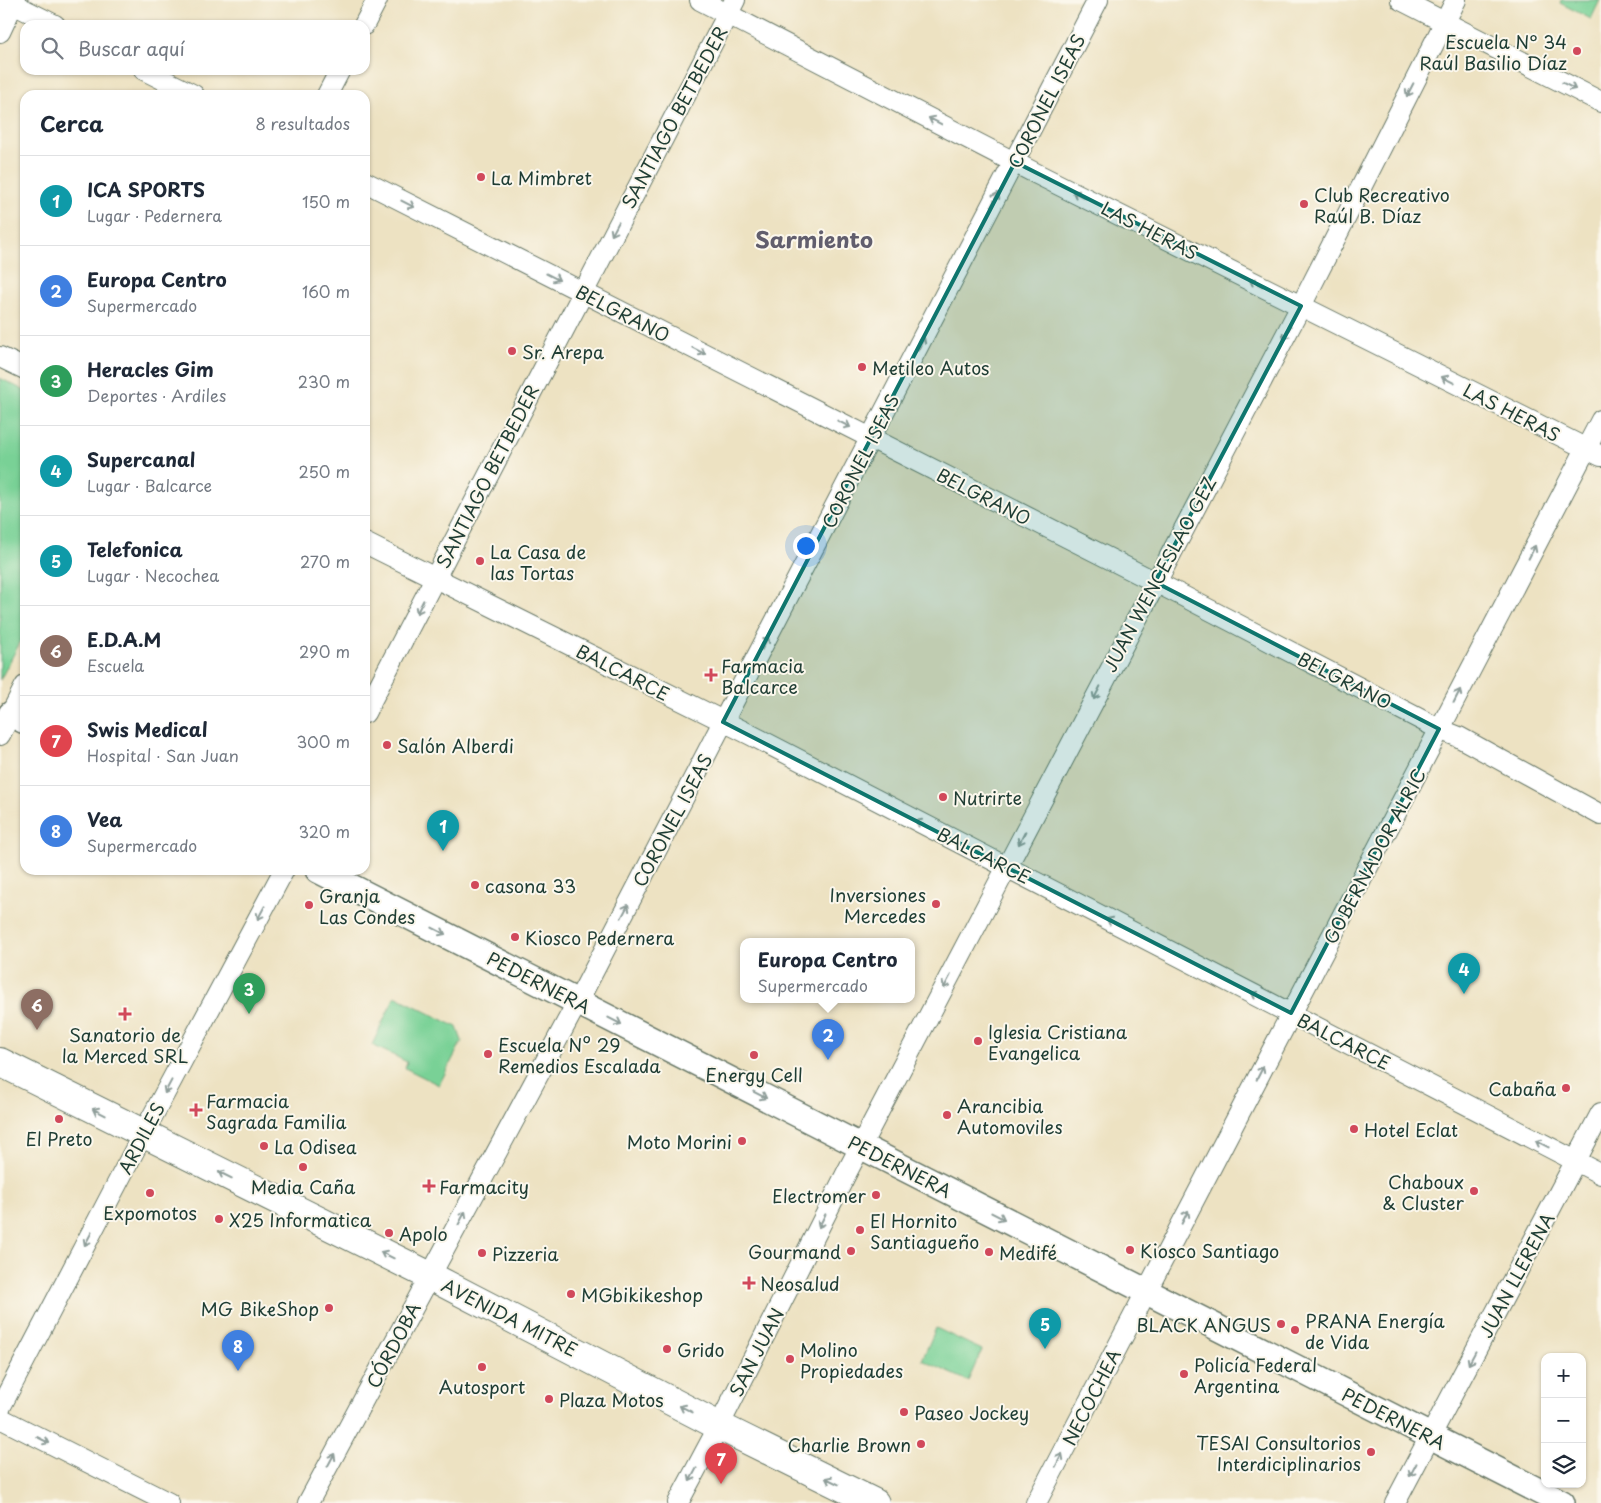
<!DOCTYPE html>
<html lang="es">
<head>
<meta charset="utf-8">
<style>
  :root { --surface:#fff; --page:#f2f2f3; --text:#1f2937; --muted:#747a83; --line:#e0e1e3; --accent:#db2777 }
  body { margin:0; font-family:"Playpen Sans",sans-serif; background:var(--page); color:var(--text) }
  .controls { position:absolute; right:15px; bottom:15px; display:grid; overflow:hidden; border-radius:10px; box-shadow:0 1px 4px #0004 }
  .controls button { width:45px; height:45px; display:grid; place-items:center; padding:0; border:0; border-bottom:1px solid var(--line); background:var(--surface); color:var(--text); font:25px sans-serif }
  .you { position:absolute; left:805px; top:545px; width:18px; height:18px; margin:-12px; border:4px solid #fff; border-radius:50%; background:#1a73e8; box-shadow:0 0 0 8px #1a73e833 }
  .badge { display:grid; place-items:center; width:32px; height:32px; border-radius:50%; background:var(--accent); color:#fff; font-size:16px; font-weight:700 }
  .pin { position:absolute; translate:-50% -41px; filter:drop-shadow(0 1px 2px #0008) }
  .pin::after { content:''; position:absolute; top:26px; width:18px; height:15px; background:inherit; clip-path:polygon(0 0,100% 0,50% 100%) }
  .popup { position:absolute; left:740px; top:938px; width:175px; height:65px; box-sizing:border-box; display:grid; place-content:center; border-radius:10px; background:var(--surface); filter:drop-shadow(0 1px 4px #0005); font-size:16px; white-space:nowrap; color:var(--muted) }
  .popup b { font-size:19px; color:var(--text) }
  .popup::after { content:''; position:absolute; left:50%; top:100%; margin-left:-10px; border:10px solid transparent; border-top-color:var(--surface) }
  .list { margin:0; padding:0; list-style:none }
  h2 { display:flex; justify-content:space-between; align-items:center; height:65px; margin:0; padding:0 20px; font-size:21px }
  h2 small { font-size:16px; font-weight:400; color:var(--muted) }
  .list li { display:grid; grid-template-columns:32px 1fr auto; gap:15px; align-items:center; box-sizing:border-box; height:90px; padding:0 20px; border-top:1px solid var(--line) }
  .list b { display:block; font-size:19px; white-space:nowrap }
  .list p { margin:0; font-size:16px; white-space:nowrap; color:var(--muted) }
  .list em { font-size:16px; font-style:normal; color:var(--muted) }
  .icon { flex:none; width:28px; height:28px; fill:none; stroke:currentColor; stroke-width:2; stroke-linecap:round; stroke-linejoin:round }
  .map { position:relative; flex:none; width:1601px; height:1503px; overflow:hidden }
  .search { position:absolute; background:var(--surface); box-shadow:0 1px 4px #0004; left:20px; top:20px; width:350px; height:55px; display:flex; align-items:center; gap:12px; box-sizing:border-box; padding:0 18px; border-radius:15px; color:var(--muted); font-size:19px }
  .panel { position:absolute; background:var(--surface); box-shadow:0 1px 4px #0004; left:20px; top:90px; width:350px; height:785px; border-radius:15px }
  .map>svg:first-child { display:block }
  .green { fill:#79d196; stroke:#4c8765 }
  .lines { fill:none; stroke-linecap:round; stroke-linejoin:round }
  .minor-casing { stroke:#677766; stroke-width:22 }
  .tertiary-casing { stroke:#677766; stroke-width:28 }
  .secondary-casing { stroke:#677766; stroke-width:30 }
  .minor { stroke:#fff; stroke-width:20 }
  .tertiary { stroke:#fff; stroke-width:25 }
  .secondary { stroke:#fff; stroke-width:28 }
  .oneway { stroke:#8f9e9a }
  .marked { fill:#0f766e; fill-opacity:0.2; stroke:#0f766e; stroke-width:4; stroke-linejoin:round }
  .poi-dot { fill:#d1495b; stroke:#fbf7ec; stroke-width:2 }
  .labels { text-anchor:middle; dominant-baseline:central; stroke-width:4; stroke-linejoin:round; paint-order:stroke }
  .poi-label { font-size:18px; fill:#1f3d34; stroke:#fbf7ec; text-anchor:start }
  .street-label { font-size:18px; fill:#1f3d34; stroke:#fbf7ec }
  .district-label { font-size:22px; font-weight:bold; fill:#615e6d; stroke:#fbf7ec }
</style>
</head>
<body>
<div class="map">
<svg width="1601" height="1503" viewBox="0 0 1601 1503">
  <rect width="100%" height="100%" fill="#fbf7ec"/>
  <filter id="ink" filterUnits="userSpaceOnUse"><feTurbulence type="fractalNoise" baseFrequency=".02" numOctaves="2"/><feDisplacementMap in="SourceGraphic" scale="10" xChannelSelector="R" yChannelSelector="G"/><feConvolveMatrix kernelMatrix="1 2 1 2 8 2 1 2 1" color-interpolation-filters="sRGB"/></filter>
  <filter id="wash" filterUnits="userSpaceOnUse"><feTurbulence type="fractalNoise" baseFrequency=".0096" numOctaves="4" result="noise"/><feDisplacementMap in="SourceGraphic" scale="20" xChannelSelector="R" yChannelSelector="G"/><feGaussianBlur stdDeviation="1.12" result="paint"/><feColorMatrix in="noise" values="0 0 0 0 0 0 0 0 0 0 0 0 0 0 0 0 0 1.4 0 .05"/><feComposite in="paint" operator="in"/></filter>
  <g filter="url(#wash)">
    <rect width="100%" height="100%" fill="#ede2c2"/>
    <g class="green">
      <polygon points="1561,0 1600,0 1591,19 1560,3"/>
      <polygon points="0,378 25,391 25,633 0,680"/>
      <polygon points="395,996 457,1027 462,1041 439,1085 405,1068 407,1062 372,1045"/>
      <polygon points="936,1328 982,1350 968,1381 922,1360"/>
    </g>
  </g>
  <g filter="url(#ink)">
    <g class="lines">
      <defs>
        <g id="minor">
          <polyline points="5,0 55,25"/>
          <polyline points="700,0 1037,174 1601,456"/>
          <polyline points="1401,0 1601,102"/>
          <polyline points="364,25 377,0"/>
          <polyline points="0,32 15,0"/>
          <polyline points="144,70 194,95"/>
          <polyline points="327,95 340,70"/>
          <polyline points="365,182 1181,595 1439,729 1459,737 1601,815"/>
          <polyline points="0,357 25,369"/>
          <polyline points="365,543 749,734 1601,1174"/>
          <polyline points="365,713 735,0"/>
          <polyline points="0,735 25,686"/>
          <polyline points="0,1408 143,1134 284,870"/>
          <polyline points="0,1418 169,1503"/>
          <polyline points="308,1503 578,1001 1098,0"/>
          <polyline points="678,1503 719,1426 847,1172 1301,306 1456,0"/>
          <polyline points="1036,1503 1601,420"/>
          <polyline points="1395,1503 1601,1113"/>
        </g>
        <g id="tertiary">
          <polyline points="11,714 25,721"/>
          <polyline points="318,870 1562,1503"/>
        </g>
        <polyline id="secondary" points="0,1062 430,1276 719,1426 875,1503"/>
      </defs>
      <use href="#minor" class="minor-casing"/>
      <use href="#tertiary" class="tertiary-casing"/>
      <use href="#secondary" class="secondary-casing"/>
      <use href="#minor" class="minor"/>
      <use href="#tertiary" class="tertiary"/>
      <use href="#secondary" class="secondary"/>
    </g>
    <defs><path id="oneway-shaft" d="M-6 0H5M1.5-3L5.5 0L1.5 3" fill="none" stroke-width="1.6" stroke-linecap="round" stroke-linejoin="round" transform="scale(1.25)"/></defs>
    <g class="oneway">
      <use href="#oneway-shaft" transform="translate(1569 86) rotate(27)"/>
      <use href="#oneway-shaft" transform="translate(1410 90) rotate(117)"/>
      <use href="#oneway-shaft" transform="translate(935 121) rotate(-153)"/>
      <use href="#oneway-shaft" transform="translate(1079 195) rotate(-153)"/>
      <use href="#oneway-shaft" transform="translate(995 199) rotate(-63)"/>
      <use href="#oneway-shaft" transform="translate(408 204) rotate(27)"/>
      <use href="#oneway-shaft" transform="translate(615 229) rotate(118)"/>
      <use href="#oneway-shaft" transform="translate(553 277) rotate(27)"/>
      <use href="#oneway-shaft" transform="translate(1256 283) rotate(-153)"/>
      <use href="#oneway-shaft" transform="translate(1287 333) rotate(118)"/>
      <use href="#oneway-shaft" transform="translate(921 344) rotate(-63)"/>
      <use href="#oneway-shaft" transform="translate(699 351) rotate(27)"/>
      <use href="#oneway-shaft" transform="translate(1448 380) rotate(-153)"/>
      <use href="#oneway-shaft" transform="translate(844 424) rotate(27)"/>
      <use href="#oneway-shaft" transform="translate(1532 552) rotate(-63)"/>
      <use href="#oneway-shaft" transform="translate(420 607) rotate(117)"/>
      <use href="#oneway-shaft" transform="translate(765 643) rotate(-63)"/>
      <use href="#oneway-shaft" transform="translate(1097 693) rotate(117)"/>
      <use href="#oneway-shaft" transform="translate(1457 696) rotate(-63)"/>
      <use href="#oneway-shaft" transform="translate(922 824) rotate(-153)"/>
      <use href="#oneway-shaft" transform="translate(1022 838) rotate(117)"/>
      <use href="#oneway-shaft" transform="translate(625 911) rotate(-62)"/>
      <use href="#oneway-shaft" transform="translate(261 913) rotate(118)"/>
      <use href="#oneway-shaft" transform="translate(1113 922) rotate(-153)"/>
      <use href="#oneway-shaft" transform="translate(439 931) rotate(27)"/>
      <use href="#oneway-shaft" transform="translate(947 982) rotate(118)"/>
      <use href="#oneway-shaft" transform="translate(1258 996) rotate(-153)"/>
      <use href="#oneway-shaft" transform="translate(615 1021) rotate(27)"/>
      <use href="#oneway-shaft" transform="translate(1260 1073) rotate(-63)"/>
      <use href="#oneway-shaft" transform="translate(168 1087) rotate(118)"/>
      <use href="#oneway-shaft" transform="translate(760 1095) rotate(27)"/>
      <use href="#oneway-shaft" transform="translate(99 1112) rotate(-153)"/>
      <use href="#oneway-shaft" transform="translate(1542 1144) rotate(-153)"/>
      <use href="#oneway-shaft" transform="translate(225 1175) rotate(-154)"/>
      <use href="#oneway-shaft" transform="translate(998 1216) rotate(27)"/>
      <use href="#oneway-shaft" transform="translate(1185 1217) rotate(-63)"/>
      <use href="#oneway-shaft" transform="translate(462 1218) rotate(-62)"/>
      <use href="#oneway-shaft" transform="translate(822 1221) rotate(117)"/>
      <use href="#oneway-shaft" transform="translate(88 1239) rotate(118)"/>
      <use href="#oneway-shaft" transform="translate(387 1255) rotate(-154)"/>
      <use href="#oneway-shaft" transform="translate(1472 1358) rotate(118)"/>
      <use href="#oneway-shaft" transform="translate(686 1409) rotate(-153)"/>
      <use href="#oneway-shaft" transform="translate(43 1440) rotate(26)"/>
      <use href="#oneway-shaft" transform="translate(331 1460) rotate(-62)"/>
      <use href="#oneway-shaft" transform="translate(1059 1460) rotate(-63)"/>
      <use href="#oneway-shaft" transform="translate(1413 1470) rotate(118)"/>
      <use href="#oneway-shaft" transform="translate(693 1475) rotate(118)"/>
      <use href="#oneway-shaft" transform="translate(832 1481) rotate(-154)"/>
    </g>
  </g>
  <path class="marked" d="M1015,162L1301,306L1155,582L1439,729L1291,1013L723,722Z"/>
  <g class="poi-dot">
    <circle cx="1577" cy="51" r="5"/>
    <circle cx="481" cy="177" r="5"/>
    <circle cx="1304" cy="204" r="5"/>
    <circle cx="512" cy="351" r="5"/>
    <circle cx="862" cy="367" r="5"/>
    <circle cx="480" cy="561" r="5"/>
    <path d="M708.5 667.5h5v5h5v5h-5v5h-5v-5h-5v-5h5z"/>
    <circle cx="387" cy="745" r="5"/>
    <circle cx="943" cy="797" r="5"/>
    <circle cx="475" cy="885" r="5"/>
    <circle cx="936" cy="904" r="5"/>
    <circle cx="309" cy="905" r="5"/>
    <circle cx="515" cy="937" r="5"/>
    <path d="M122.5 1006.5h5v5h5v5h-5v5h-5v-5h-5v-5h5z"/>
    <circle cx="978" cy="1041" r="5"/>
    <circle cx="488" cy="1054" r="5"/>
    <circle cx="754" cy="1055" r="5"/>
    <circle cx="1566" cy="1088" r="5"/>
    <path d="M193.5 1102.5h5v5h5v5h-5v5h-5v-5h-5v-5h5z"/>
    <circle cx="947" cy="1115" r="5"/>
    <circle cx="59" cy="1119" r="5"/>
    <circle cx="1354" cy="1129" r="5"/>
    <circle cx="742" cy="1141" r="5"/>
    <circle cx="264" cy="1146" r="5"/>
    <circle cx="303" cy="1167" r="5"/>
    <path d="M426.5 1178.5h5v5h5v5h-5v5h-5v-5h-5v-5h5z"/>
    <circle cx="1474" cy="1191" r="5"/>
    <circle cx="150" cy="1193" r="5"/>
    <circle cx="876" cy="1195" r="5"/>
    <circle cx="219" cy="1219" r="5"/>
    <circle cx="860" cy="1230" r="5"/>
    <circle cx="389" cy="1233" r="5"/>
    <circle cx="1130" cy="1250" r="5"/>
    <circle cx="851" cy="1251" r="5"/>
    <circle cx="989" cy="1252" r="5"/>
    <circle cx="482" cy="1253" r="5"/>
    <path d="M746.5 1275.5h5v5h5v5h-5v5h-5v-5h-5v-5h5z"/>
    <circle cx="571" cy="1294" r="5"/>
    <circle cx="329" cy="1308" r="5"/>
    <circle cx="1281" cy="1324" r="5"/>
    <circle cx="1295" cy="1330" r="5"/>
    <circle cx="667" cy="1349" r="5"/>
    <circle cx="790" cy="1359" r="5"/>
    <circle cx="482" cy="1367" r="5"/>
    <circle cx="1184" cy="1374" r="5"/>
    <circle cx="549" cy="1399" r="5"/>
    <circle cx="904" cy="1412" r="5"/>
    <circle cx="921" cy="1444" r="5"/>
    <circle cx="1371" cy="1452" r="5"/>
  </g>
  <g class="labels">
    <g class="poi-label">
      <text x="1567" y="41" text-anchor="end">Escuela N° 34<tspan x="1567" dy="21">Raúl Basilio Díaz</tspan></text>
      <text x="491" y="177">La Mimbret</text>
      <text x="1314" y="194">Club Recreativo<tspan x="1314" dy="21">Raúl B. Díaz</tspan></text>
      <text x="522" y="351">Sr. Arepa</text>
      <text x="872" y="367">Metileo Autos</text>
      <text x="490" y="551">La Casa de<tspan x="490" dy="21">las Tortas</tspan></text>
      <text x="721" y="665">Farmacia<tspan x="721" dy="21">Balcarce</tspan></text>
      <text x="397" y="745">Salón Alberdi</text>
      <text x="953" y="797">Nutrirte</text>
      <text x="485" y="885">casona 33</text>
      <text x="926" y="894" text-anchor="end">Inversiones<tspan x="926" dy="21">Mercedes</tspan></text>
      <text x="319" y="895">Granja<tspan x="319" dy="21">Las Condes</tspan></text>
      <text x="525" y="937">Kiosco Pedernera</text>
      <text x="988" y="1031">Iglesia Cristiana<tspan x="988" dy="21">Evangelica</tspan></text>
      <text x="125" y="1034" text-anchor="middle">Sanatorio de<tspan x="125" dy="21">la Merced SRL</tspan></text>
      <text x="498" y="1044">Escuela Nº 29<tspan x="498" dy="21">Remedios Escalada</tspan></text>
      <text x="754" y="1074" text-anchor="middle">Energy Cell</text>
      <text x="1556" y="1088" text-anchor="end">Cabaña</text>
      <text x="206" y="1100">Farmacia<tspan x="206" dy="21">Sagrada Familia</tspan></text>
      <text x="957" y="1105">Arancibia<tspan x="957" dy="21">Automoviles</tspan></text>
      <text x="1364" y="1129">Hotel Eclat</text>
      <text x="59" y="1138" text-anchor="middle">El Preto</text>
      <text x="732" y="1141" text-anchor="end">Moto Morini</text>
      <text x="274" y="1146">La Odisea</text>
      <text x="1464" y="1181" text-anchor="end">Chaboux<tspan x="1464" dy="21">&amp; Cluster</tspan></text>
      <text x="303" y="1186" text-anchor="middle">Media Caña</text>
      <text x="439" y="1186">Farmacity</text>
      <text x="866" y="1195" text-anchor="end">Electromer</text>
      <text x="150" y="1212" text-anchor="middle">Expomotos</text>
      <text x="229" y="1219">X25 Informatica</text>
      <text x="870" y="1220">El Hornito<tspan x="870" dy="21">Santiagueño</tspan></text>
      <text x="399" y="1233">Apolo</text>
      <text x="1140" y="1250">Kiosco Santiago</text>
      <text x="841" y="1251" text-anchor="end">Gourmand</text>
      <text x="999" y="1252">Medifé</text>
      <text x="492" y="1253">Pizzeria</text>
      <text x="760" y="1283">Neosalud</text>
      <text x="581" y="1294">MGbikikeshop</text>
      <text x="319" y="1308" text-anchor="end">MG BikeShop</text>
      <text x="1305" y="1320">PRANA Energía<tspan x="1305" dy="21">de Vida</tspan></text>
      <text x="1271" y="1324" text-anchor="end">BLACK ANGUS</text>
      <text x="677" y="1349">Grido</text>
      <text x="800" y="1349">Molino<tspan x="800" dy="21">Propiedades</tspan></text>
      <text x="1194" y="1364">Policía Federal<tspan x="1194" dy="21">Argentina</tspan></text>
      <text x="482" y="1386" text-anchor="middle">Autosport</text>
      <text x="559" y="1399">Plaza Motos</text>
      <text x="914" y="1412">Paseo Jockey</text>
      <text x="1361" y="1442" text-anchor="end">TESAI Consultorios<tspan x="1361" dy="21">Interdiciplinarios</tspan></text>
      <text x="911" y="1444" text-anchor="end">Charlie Brown</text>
    </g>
    <g class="street-label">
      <text transform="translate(1046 101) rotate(-63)">CORONEL ISEAS</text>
      <text transform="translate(674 117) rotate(-62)">SANTIAGO BETBEDER</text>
      <text transform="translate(1150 230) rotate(27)">LAS HERAS</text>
      <text transform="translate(623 313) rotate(27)">BELGRANO</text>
      <text transform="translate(1512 412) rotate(27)">LAS HERAS</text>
      <text transform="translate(860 461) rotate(-63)">CORONEL ISEAS</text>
      <text transform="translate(487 476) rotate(-63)">SANTIAGO BETBEDER</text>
      <text transform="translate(984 496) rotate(27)">BELGRANO</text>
      <text transform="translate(1159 574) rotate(-62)">JUAN WENCESLAO GEZ</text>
      <text transform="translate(623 672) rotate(27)">BALCARCE</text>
      <text transform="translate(1345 680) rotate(27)">BELGRANO</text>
      <text transform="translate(672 820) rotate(-62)">CORONEL ISEAS</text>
      <text transform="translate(984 855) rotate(27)">BALCARCE</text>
      <text transform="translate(1374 856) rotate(-62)">GOBERNADOR ALRIC</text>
      <text transform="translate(539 982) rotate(27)">PEDERNERA</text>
      <text transform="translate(1344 1041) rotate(27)">BALCARCE</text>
      <text transform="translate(141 1138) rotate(-62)">ARDILES</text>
      <text transform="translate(900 1166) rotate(27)">PEDERNERA</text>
      <text transform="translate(1516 1275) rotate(-62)">JUAN LLERENA</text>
      <text transform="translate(510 1317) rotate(27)">AVENIDA MITRE</text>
      <text transform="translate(393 1345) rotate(-62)">CÓRDOBA</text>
      <text transform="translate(756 1352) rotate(-63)">SAN JUAN</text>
      <text transform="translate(1091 1397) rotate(-63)">NECOCHEA</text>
      <text transform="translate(1394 1418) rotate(27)">PEDERNERA</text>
    </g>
    <g class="district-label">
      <text x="814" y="238">Sarmiento</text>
    </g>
  </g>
</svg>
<div class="controls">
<button>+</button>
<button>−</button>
<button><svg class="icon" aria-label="layers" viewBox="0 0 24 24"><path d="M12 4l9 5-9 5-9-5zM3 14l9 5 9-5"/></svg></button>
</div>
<div class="you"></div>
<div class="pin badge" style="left:443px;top:851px;background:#0f9aa8">1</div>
<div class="pin badge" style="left:828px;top:1060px;background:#3f7fe0">2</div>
<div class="popup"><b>Europa Centro</b>Supermercado</div>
<div class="pin badge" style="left:249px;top:1014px;background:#2e9e5b">3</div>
<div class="pin badge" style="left:1464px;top:994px;background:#0f9aa8">4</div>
<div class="pin badge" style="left:1045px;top:1349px;background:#0f9aa8">5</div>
<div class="pin badge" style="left:37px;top:1030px;background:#8d6e63">6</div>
<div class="pin badge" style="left:721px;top:1484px;background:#e0444e">7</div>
<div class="pin badge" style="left:238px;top:1371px;background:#3f7fe0">8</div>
<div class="search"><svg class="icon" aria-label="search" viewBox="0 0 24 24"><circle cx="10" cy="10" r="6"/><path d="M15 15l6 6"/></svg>Buscar aquí</div>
<section class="panel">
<h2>Cerca<small>8 resultados</small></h2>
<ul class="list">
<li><span class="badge" style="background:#0f9aa8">1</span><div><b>ICA SPORTS</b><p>Lugar · Pedernera</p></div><em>150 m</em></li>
<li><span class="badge" style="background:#3f7fe0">2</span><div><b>Europa Centro</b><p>Supermercado</p></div><em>160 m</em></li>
<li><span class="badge" style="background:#2e9e5b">3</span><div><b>Heracles Gim</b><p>Deportes · Ardiles</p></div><em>230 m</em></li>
<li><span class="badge" style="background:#0f9aa8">4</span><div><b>Supercanal</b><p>Lugar · Balcarce</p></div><em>250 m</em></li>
<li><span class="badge" style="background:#0f9aa8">5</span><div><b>Telefonica</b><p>Lugar · Necochea</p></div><em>270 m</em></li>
<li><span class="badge" style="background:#8d6e63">6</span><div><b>E.D.A.M</b><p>Escuela</p></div><em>290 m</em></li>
<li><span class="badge" style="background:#e0444e">7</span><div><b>Swis Medical</b><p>Hospital · San Juan</p></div><em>300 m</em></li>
<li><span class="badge" style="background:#3f7fe0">8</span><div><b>Vea</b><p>Supermercado</p></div><em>320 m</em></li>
</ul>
</section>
</div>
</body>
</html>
